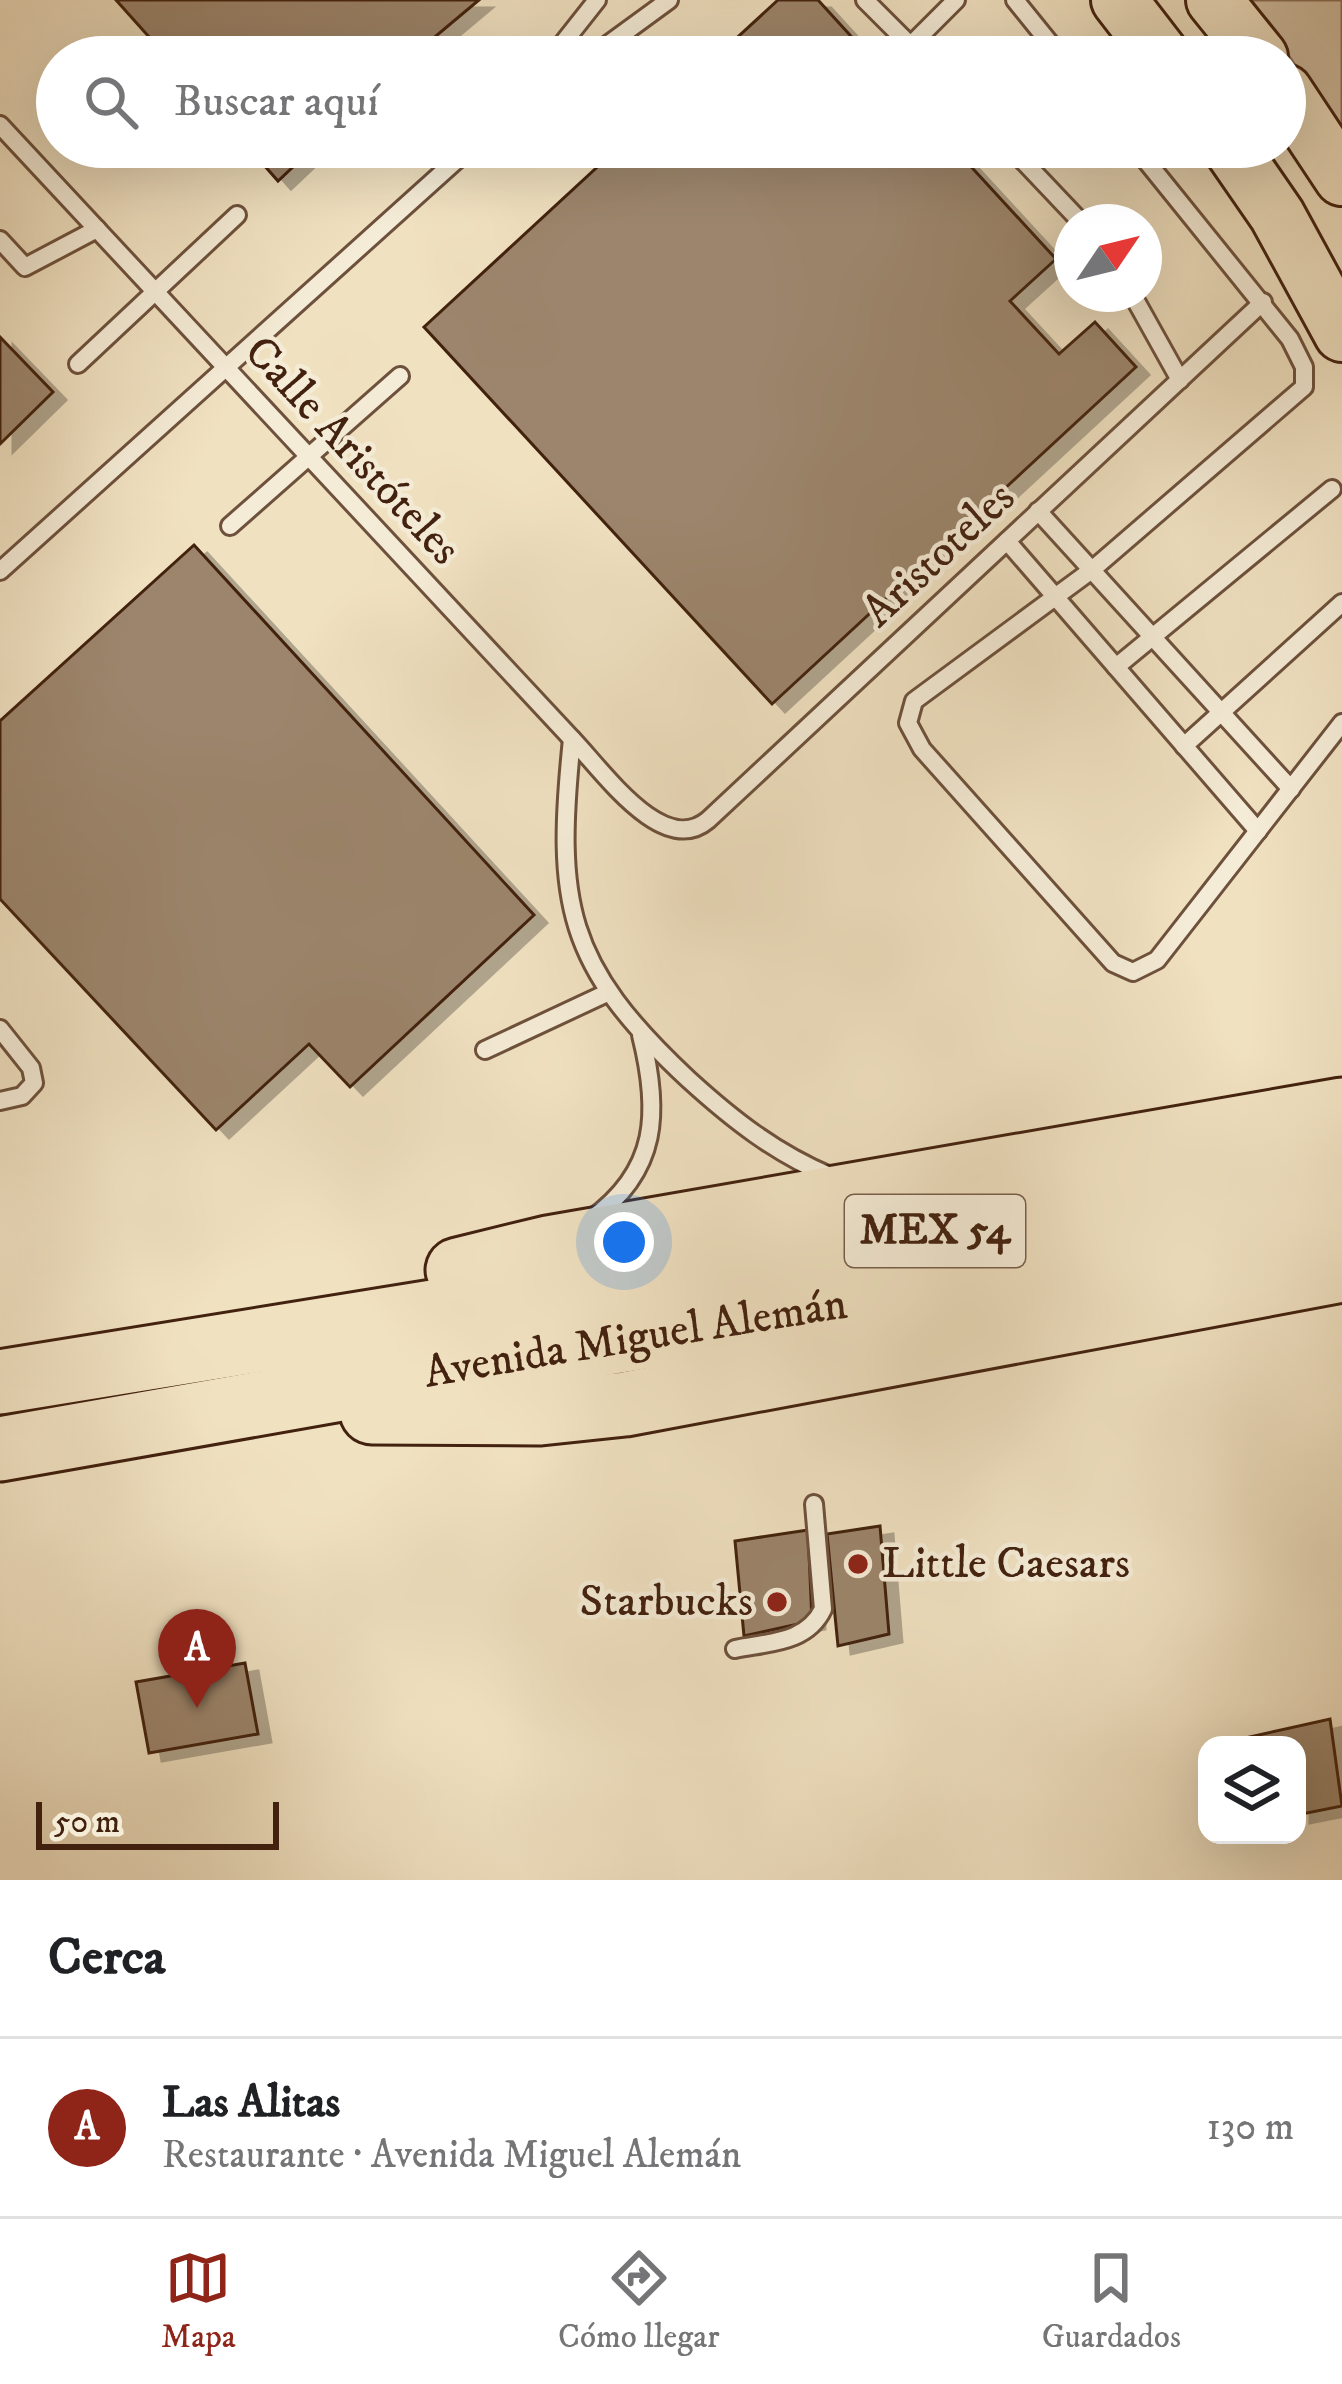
<!DOCTYPE html>
<html lang="es">
<head>
<meta charset="utf-8">
<style>
  :root { --surface:#fff; --page:#f6f6f6; --text:#202124; --muted:#757577; --line:#e0e0e0; --accent:#8f2418 }
  body { margin:0; font-family:"IM FELL DW Pica",serif; background:var(--page); color:var(--text) }
  .controls { position:absolute; right:36px; bottom:36px; display:grid; overflow:hidden; border-radius:24px; box-shadow:0 12px 48px #0002 }
  .controls button { width:108px; height:108px; display:grid; place-items:center; padding:0; border:0; border-bottom:3px solid var(--line); background:var(--surface); color:var(--text); font:60px sans-serif }
  .compass { position:absolute; left:1054px; top:204px; width:108px; height:108px; border-radius:50%; background:var(--surface); box-shadow:0 12px 48px #0002; rotate:55deg }
  .scale { position:absolute; left:36px; bottom:30px; width:243px; box-sizing:border-box; padding-left:12px; border:6px solid #42210f; border-top:0; font-size:33px; line-height:42px; white-space:nowrap; color:#42210f; -webkit-text-stroke:9px #f5ecd7; paint-order:stroke }
  .you { position:absolute; left:624px; top:1242px; width:42px; height:42px; margin:-30px; border:9px solid #fff; border-radius:50%; background:#1a73e8; box-shadow:0 0 0 18px #1a73e833 }
  .badge { display:grid; place-items:center; width:78px; height:78px; border-radius:50%; background:var(--accent); color:#fff; font-size:39px; font-weight:700 }
  .pin { position:absolute; translate:-50% -99px; filter:drop-shadow(0 3px 6px #0008) }
  .pin::after { content:''; position:absolute; top:63px; width:42px; height:36px; background:inherit; clip-path:polygon(0 0,100% 0,50% 100%) }
  .list { margin:0; padding:0; list-style:none }
  h2 { display:flex; justify-content:space-between; align-items:center; height:156px; margin:0; padding:0 48px; font-size:51px }
  h2 small { font-size:39px; font-weight:400; color:var(--muted) }
  .list li { display:grid; grid-template-columns:78px 1fr auto; gap:36px; align-items:center; box-sizing:border-box; height:180px; padding:0 48px; border-top:3px solid var(--line) }
  .list b { display:block; font-size:45px; white-space:nowrap }
  .list p { margin:0; font-size:39px; white-space:nowrap; color:var(--muted) }
  .list em { font-size:39px; font-style:normal; color:var(--muted) }
  .icon { flex:none; width:66px; height:66px; fill:none; stroke:currentColor; stroke-width:2; stroke-linecap:round; stroke-linejoin:round }
  .map { position:relative; flex:none; width:1342px; height:1880px; overflow:hidden }
  .search { position:absolute; background:var(--surface); box-shadow:0 12px 48px #0002; left:36px; right:36px; top:36px; height:132px; display:flex; align-items:center; gap:30px; box-sizing:border-box; padding:0 42px; border-radius:66px; color:var(--muted); font-size:45px }
  .sheet { height:336px; background:var(--surface) }
  nav { display:flex; justify-content:space-around; align-items:center; box-sizing:border-box; height:168px; border-top:3px solid var(--line); background:var(--surface); font-size:33px; color:var(--muted) }
  nav a { display:grid; justify-items:center; gap:6px }
  nav .on { color:var(--accent) }
  .map>svg:first-child { display:block }
  .green { fill:#d2c0a3; stroke:#8a7059; stroke-width:3 }
  .building { fill:#9c856c; stroke:#42210f; stroke-width:3; filter:url(#shadow) }
  .lines { fill:none; stroke-linecap:round; stroke-linejoin:round }
  .lane-casing { stroke:#6e513c; stroke-width:22 }
  .primary-casing { stroke:#42210f; stroke-width:60 }
  .highway-casing { stroke:#42210f; stroke-width:69 }
  .lane { stroke:#f5ecd7; stroke-width:16 }
  .primary { stroke:#f0e1c1; stroke-width:54 }
  .highway { stroke:#f0e1c1; stroke-width:63 }
  .poi-dot { fill:#8f2418; stroke:#f5ecd7; stroke-width:4.5 }
  .labels { text-anchor:middle; dominant-baseline:central; stroke-width:9; stroke-linejoin:round; paint-order:stroke }
  .shield { fill:#f5ecd7; stroke:#785e4b; stroke-width:3 }
  .shield-label { font-size:42px; font-weight:bold; fill:#42210f }
  .street-label { font-size:45px; fill:#42210f; stroke:#f5ecd7 }
  .poi-label { font-size:45px; fill:#42210f; stroke:#f5ecd7; text-anchor:start }
</style>
</head>
<body>
<div class="map">
<svg width="1342" height="1880" viewBox="0 0 1342 1880">
  <defs>
    <filter id="shadow"><feDropShadow dx="13" dy="8" stdDeviation="0" flood-color="#0004"/></filter>
  </defs>
  <rect width="100%" height="100%" fill="#f0e1c1"/>
  <filter id="stains"><feTurbulence type="fractalNoise" baseFrequency=".00167" numOctaves="4"/><feColorMatrix values="0 0 0 0 .2 0 0 0 0 .09 0 0 0 0 .02 0 0 0 .5 -.17"/></filter>
  <radialGradient id="worn" r=".72"><stop offset=".6" stop-color="#630" stop-opacity="0"/><stop offset="1" stop-color="#630" stop-opacity=".3"/></radialGradient>
  <polygon class="green" points="1251,0 1342,0 1342,135"/>
  <g class="building">
    <polygon points="116,0 479,0 411,57 167,57"/>
    <polygon points="778,0 818,0 870,57 716,57"/>
    <polygon points="248,147 314,147 278,181"/>
    <polygon points="619,147 953,147 1056,259 1010,301 1059,354 1095,322 1136,367 772,704 424,327"/>
    <polygon points="0,337 53,392 0,444"/>
    <polygon points="194,545 534,915 350,1087 309,1044 216,1130 0,899 0,721"/>
    <polygon points="880,1526 889,1634 838,1646 827,1534"/>
    <polygon points="808,1530 812,1621 744,1636 735,1541"/>
    <polygon points="245,1663 258,1734 149,1753 136,1682"/>
    <polygon points="1330,1719 1342,1806 1297,1815 1297,1745 1214,1745"/>
  </g>
  <g class="lines">
    <defs>
      <g id="lane">
        <polyline points="865,0 922,57"/>
        <polyline points="1015,0 1061,57"/>
        <polyline points="910,46 956,0"/>
        <polyline points="552,57 597,0"/>
        <polyline points="591,57 669,0"/>
        <path d="M0,125L572,739C603,771 663,858 708,820L1263,302"/>
        <polyline points="1010,147 1081,222"/>
        <polyline points="1135,147 1290,339 1304,367 1304,387 1093,569 914,701 908,723 922,749 1113,963 1133,972 1157,960 1342,723"/>
        <polyline points="0,240 25,267 97,229"/>
        <polyline points="1132,294 1180,380"/>
        <polyline points="78,364 237,215"/>
        <polyline points="1038,511 1291,789"/>
        <polyline points="230,526 400,376"/>
        <polyline points="1007,541 1258,831"/>
        <polyline points="0,571 471,147"/>
        <polyline points="1116,667 1332,489"/>
        <path d="M572,739C555,903 565,964 688,1079C733,1120 775,1153 832,1177"/>
        <polyline points="1184,746 1342,603"/>
        <polyline points="0,1029 31,1068 34,1083 22,1096 0,1101"/>
        <polyline points="485,1050 607,993"/>
        <path d="M590,1220C659,1171 660,1111 641,1035"/>
        <path d="M735,1649C769,1642 807,1643 823,1609L814,1504"/>
      </g>
      <g id="primary">
        <polyline points="1119,0 1163,57"/>
        <polyline points="1214,0 1260,57"/>
        <polyline points="1285,92 1342,178"/>
        <polyline points="1230,147 1277,215 1342,334"/>
      </g>
      <g id="highway">
        <polyline points="458,1270 548,1248 1342,1110"/>
        <polyline points="0,1382 1342,1165"/>
        <polyline points="372,1412 540,1413 625,1404 1342,1270"/>
        <path id="s1" d="M0,1449L539,1354L1342,1224"/>
      </g>
    </defs>
    <use href="#lane" class="lane-casing"/>
    <use href="#primary" class="primary-casing"/>
    <use href="#highway" class="highway-casing"/>
    <use href="#lane" class="lane"/>
    <use href="#primary" class="primary"/>
    <use href="#highway" class="highway"/>
  </g>
  <g class="poi-dot">
    <circle cx="858" cy="1564" r="12"/>
    <circle cx="777" cy="1602" r="12"/>
  </g>
  <g class="labels">
    <rect class="shield" x="845" y="1195" width="180" height="72" rx="9"/>
    <g class="shield-label">
      <text x="935" y="1231">MEX 54</text>
    </g>
    <g class="street-label">
      <text transform="translate(352 451) rotate(47)">Calle Aristóteles</text>
      <text transform="translate(939 555) rotate(-43)">Aristoteles</text>
      <text stroke="none"><textPath href="#s1" startOffset="645">Avenida Miguel Alemán</textPath></text>
    </g>
    <g class="poi-label">
      <text x="882" y="1564">Little Caesars</text>
      <text x="753" y="1602" text-anchor="end">Starbucks</text>
    </g>
  </g>
  <rect width="100%" height="100%" filter="url(#stains)"/>
  <rect width="100%" height="100%" fill="url(#worn)"/>
</svg>
<div class="controls">
<button><svg class="icon" aria-label="layers" viewBox="0 0 24 24"><path d="M12 4l9 5-9 5-9-5zM3 14l9 5 9-5"/></svg></button>
</div>
<svg class="compass" viewBox="-18 -18 36 36"><path d="M0-13l5 13h-10z" fill="#e53935"/><path d="M0 13l5-13h-10z" fill="#757577"/></svg>
<div class="scale">50 m</div>
<div class="you"></div>
<div class="pin badge" style="left:197px;top:1708px">A</div>
<div class="search"><svg class="icon" aria-label="search" viewBox="0 0 24 24"><circle cx="10" cy="10" r="6"/><path d="M15 15l6 6"/></svg>Buscar aquí</div>
</div>
<section class="sheet">
<h2>Cerca<small></small></h2>
<ul class="list">
<li><span class="badge">A</span><div><b>Las Alitas</b><p>Restaurante · Avenida Miguel Alemán</p></div><em>130 m</em></li>
</ul>
</section>
<nav>
<a class="on"><svg class="icon" aria-label="map" viewBox="0 0 24 24"><path d="M3 6l6-2 6 2 6-2v14l-6 2-6-2-6 2zM9 4v14M15 6v14"/></svg>Mapa</a>
<a><svg class="icon" aria-label="directions" viewBox="0 0 24 24"><path d="M12 3l9 9-9 9-9-9zM9 14v-3h6M13 9l2 2-2 2"/></svg>Cómo llegar</a>
<a><svg class="icon" aria-label="saved" viewBox="0 0 24 24"><path d="M7 4h10v16l-5-4-5 4z"/></svg>Guardados</a>
</nav>
</body>
</html>
